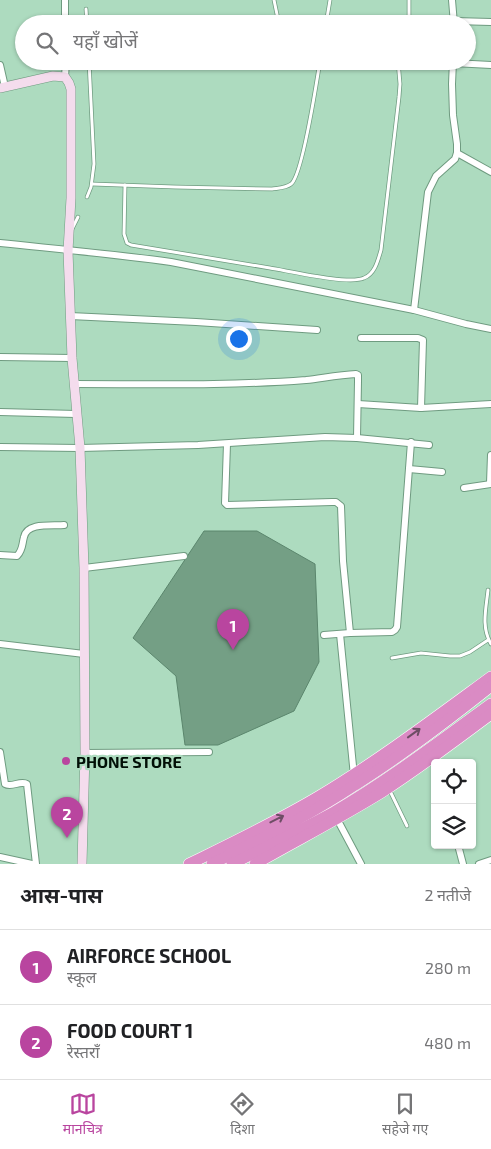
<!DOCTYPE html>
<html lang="hi">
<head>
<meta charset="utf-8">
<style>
  :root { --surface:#fff; --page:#f2f2f2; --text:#202124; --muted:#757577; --line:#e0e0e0; --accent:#b9459f }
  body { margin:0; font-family:"Exo 2","Noto Sans Devanagari",sans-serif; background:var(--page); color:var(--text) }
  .controls { position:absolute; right:15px; bottom:15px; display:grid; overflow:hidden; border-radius:5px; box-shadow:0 1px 4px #0004 }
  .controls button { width:45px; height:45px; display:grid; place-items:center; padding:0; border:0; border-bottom:1px solid var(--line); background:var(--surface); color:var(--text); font:25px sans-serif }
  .you { position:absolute; left:238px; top:338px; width:18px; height:18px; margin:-12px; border:4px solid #fff; border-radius:50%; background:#1a73e8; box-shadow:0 0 0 8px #1a73e833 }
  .badge { display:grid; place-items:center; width:32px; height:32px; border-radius:50%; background:var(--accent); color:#fff; font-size:16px; font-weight:700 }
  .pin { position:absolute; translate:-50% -41px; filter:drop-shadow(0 1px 2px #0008) }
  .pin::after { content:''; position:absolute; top:26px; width:18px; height:15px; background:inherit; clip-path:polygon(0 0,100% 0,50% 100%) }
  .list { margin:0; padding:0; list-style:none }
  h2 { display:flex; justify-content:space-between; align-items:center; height:65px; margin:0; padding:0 20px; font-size:21px }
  h2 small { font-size:16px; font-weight:400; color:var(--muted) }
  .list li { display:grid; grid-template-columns:32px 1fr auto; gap:15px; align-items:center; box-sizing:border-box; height:75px; padding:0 20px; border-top:1px solid var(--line) }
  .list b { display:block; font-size:19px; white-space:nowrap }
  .list p { margin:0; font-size:16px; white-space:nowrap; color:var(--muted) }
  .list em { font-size:16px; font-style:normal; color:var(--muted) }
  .icon { flex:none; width:28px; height:28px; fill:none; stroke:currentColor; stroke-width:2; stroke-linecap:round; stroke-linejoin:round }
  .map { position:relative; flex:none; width:491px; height:864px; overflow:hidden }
  .search { position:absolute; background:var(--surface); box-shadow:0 1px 4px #0004; left:15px; right:15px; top:15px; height:55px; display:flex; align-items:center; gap:12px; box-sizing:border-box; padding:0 18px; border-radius:28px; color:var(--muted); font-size:19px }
  .sheet { height:215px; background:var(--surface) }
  nav { display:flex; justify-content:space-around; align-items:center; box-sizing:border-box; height:70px; border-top:1px solid var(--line); background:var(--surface); font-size:14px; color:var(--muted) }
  nav a { display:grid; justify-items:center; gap:2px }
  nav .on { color:var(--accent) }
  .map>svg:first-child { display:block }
  .building { fill:#749f85; stroke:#5b866d }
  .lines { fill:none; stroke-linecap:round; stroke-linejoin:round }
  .lane-casing { stroke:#6f9b80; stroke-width:4.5 }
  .street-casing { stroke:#6f9b80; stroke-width:8 }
  .secondary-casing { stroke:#6f9b80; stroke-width:10 }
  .highway-casing { stroke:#fff; stroke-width:12 }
  .lane { stroke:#fff; stroke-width:3 }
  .street { stroke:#fff; stroke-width:6 }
  .secondary { stroke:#f4dced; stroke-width:9 }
  .highway { stroke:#da8bc4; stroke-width:11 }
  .oneway { stroke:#6e4d65 }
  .poi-dot { fill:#b9459f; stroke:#addbbf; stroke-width:2 }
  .labels { text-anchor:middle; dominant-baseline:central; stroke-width:4.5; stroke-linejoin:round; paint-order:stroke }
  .poi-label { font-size:16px; font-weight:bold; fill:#010f06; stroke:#addbbf; text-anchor:start }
</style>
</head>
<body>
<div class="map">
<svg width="491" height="864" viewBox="0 0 491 864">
  <rect width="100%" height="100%" fill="#addbbf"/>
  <polygon class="building" points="204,531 257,531 315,564 319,662 294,711 218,745 185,745 176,676 133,638"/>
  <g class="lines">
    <defs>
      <g id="lane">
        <polyline points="274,0 279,24"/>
        <polyline points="409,0 409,24"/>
        <polyline points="86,9 87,24"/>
        <polyline points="326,24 330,0"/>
        <path d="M92,184L175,187L272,189C278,188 286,188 291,184C302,176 317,80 320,61"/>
        <path d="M125,185L124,234L127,243L131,245C177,253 224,260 270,268C289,271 349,285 364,278C375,274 378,260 381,250L399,97L400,84L398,61"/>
        <polyline points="87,197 91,187 94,164 89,61"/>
        <polyline points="72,229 78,217"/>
        <path d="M488,590C486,609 481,627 491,644"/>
        <polyline points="392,658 421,653 450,656 460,656 470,652 488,640"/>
        <polyline points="390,791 407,826"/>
      </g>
      <g id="street">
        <polyline points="65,0 65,24"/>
        <polyline points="452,0 454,24"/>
        <polyline points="454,21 491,22"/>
        <polyline points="453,63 491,65"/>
        <polyline points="0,65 5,87"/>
        <polyline points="65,77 66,61"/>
        <polyline points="457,153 491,172"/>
        <path d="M0,243C57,249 114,254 171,262L414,310L466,324L491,329"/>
        <polyline points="414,310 428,192 436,176 455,159 457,153 457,144 453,115 452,84 453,61"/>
        <polyline points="70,316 196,322 317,330"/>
        <polyline points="361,338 418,338 423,340 421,408"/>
        <polyline points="0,357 72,358"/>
        <path d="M74,384C152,384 229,386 306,380C323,378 339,375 356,374L358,375V381L357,438"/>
        <polyline points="358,404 421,408 491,404"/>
        <polyline points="0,412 76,414"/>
        <polyline points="227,444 225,503 227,505 332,502 336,502 341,506 343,561 350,633"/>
        <polyline points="0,447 80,448 198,445 325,437 357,438 429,445"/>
        <polyline points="409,469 442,472"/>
        <polyline points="490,483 491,455"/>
        <polyline points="464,488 491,484"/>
        <path d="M0,555L17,556C23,550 22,544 24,537C27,522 52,526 64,525"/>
        <polyline points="84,568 184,556"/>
        <polyline points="340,634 354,776"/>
        <polyline points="324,635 350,633 392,632 395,630 397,627 411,442"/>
        <polyline points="0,644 84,654"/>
        <path d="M0,752L5,784C12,788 20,780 27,784L36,864"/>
        <polyline points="85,753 209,752"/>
        <polyline points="336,817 361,864"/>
        <polyline points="458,845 463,864"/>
        <polyline points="0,857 32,864"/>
        <polyline points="479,864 491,860"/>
      </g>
      <polyline id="secondary" points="0,88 53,76 65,77 69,83 71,89 71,198 68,251 72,358 80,448 84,568 85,753 82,864"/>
      <g id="highway">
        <path d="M189,864C232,843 276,822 318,797C378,761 435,718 491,677"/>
        <path d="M212,864C261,839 310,815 355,785C403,755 447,721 491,686"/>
        <path d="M232,864C266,847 301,830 334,812C389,780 440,741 491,704"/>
        <path d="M255,864C297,840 340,818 382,792C419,768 455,741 491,714"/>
      </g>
    </defs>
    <use href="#lane" class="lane-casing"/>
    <use href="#street" class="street-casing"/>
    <use href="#secondary" class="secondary-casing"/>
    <use href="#highway" class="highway-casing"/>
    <use href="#lane" class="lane"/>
    <use href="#street" class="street"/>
    <use href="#secondary" class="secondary"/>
    <use href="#highway" class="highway"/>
  </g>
  <defs><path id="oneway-shaft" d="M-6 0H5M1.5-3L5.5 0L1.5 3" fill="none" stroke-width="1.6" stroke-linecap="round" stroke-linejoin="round" transform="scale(1.25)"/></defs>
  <g class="oneway">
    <use href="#oneway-shaft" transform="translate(414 733) rotate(-36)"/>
    <use href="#oneway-shaft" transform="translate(277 819) rotate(-27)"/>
  </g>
  <circle class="poi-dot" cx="66" cy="761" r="5"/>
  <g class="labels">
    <g class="poi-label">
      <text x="76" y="761">PHONE STORE</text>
    </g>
  </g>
</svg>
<div class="controls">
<button><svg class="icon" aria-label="locate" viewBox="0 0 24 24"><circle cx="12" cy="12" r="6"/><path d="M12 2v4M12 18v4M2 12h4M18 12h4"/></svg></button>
<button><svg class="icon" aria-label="layers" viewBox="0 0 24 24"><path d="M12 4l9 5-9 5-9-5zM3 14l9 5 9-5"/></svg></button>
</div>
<div class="you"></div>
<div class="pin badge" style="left:233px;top:650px">1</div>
<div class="pin badge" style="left:67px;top:838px">2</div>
<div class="search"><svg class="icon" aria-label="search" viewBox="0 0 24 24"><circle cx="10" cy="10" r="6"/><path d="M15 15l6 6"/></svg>यहाँ खोजें</div>
</div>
<section class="sheet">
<h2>आस-पास<small>2 नतीजे</small></h2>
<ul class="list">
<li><span class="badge">1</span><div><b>AIRFORCE SCHOOL</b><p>स्कूल</p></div><em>280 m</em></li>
<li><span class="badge">2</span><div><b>FOOD COURT 1</b><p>रेस्तराँ</p></div><em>480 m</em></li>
</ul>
</section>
<nav>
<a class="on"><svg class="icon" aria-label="map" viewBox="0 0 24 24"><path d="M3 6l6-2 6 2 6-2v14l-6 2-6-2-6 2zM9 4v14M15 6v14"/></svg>मानचित्र</a>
<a><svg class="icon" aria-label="directions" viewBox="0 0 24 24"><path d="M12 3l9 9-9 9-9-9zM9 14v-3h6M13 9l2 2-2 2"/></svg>दिशा</a>
<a><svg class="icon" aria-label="saved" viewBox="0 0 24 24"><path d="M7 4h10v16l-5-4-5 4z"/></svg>सहेजे गए</a>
</nav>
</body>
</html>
